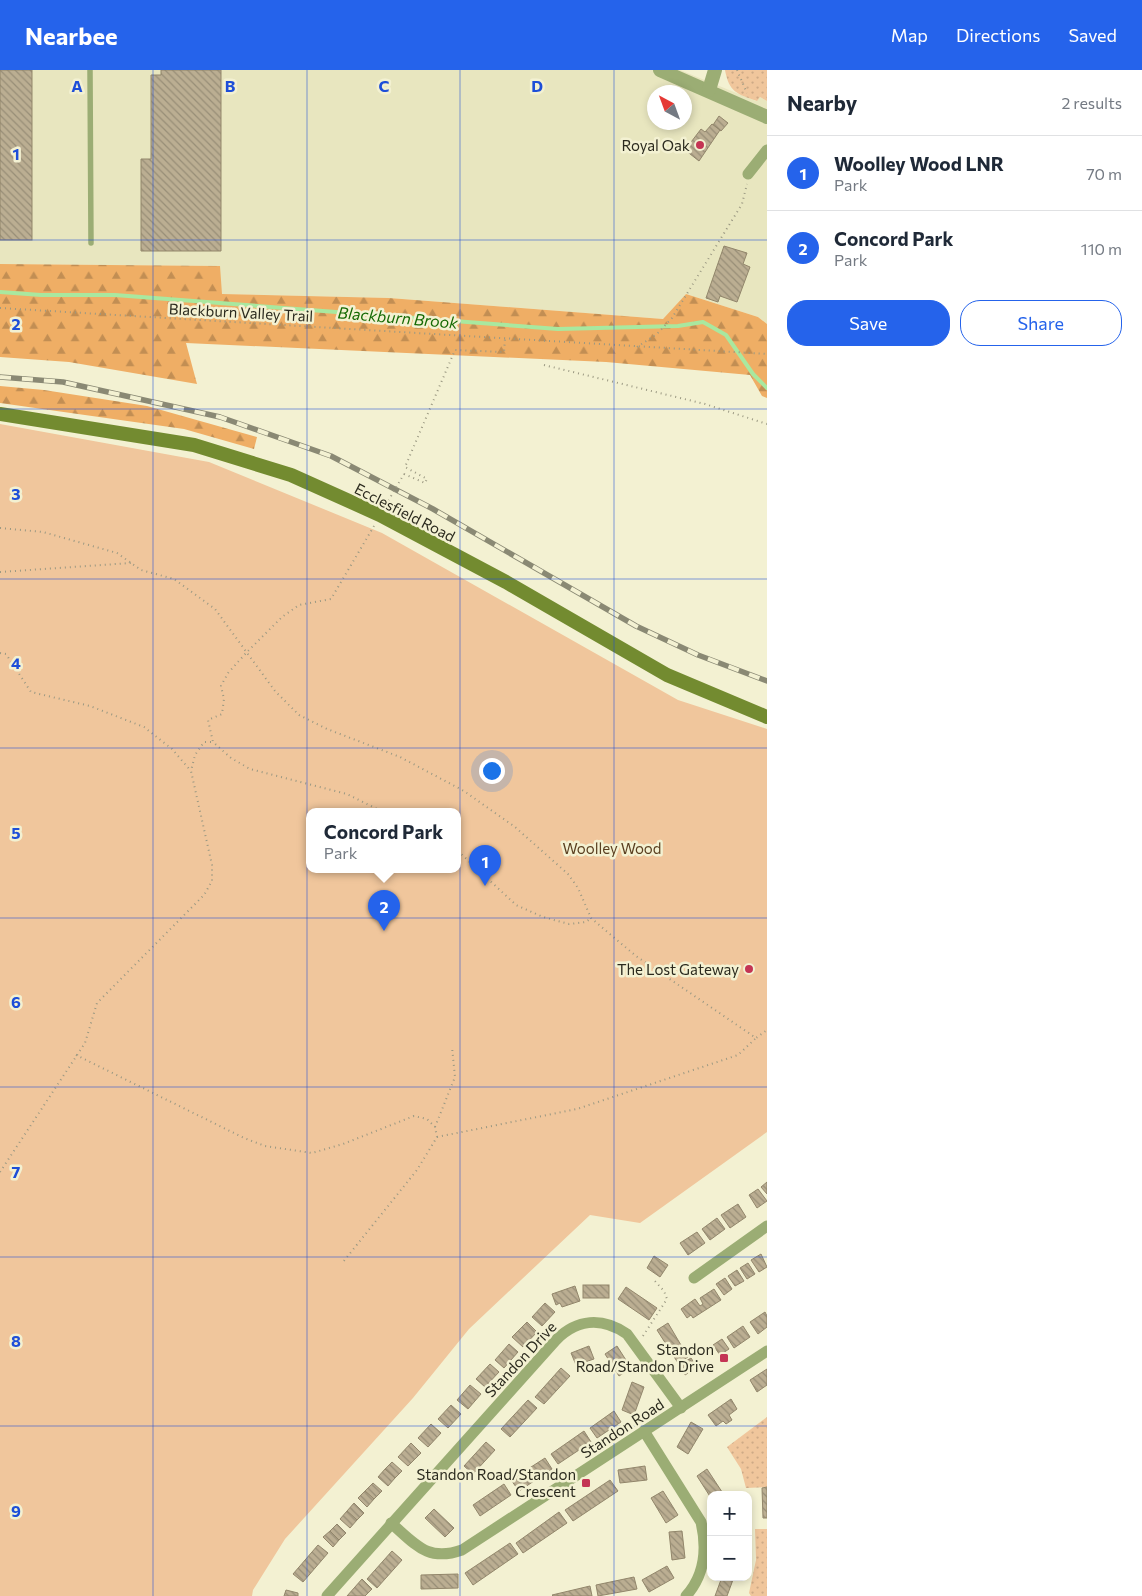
<!DOCTYPE html>
<html lang="en">
<head>
<meta charset="utf-8">
<style>
  :root { --surface:#fff; --page:#f6f6f7; --text:#1f2937; --muted:#747a83; --line:#e0e1e3; --accent:#2563eb }
  body { margin:0; font-family:Commissioner,sans-serif; background:var(--page); color:var(--text) }
  .controls { position:absolute; right:15px; bottom:15px; display:grid; overflow:hidden; border-radius:10px; box-shadow:0 2px 8px #0003 }
  .controls button { width:45px; height:45px; display:grid; place-items:center; padding:0; border:0; border-bottom:1px solid var(--line); background:var(--surface); color:var(--text); font:25px sans-serif }
  .compass { position:absolute; left:647px; top:15px; width:45px; height:45px; border-radius:50%; background:var(--surface); box-shadow:0 2px 8px #0003; rotate:319deg }
  .you { position:absolute; left:491px; top:700px; width:18px; height:18px; margin:-12px; border:4px solid #fff; border-radius:50%; background:#1a73e8; box-shadow:0 0 0 8px #1a73e833 }
  .badge { display:grid; place-items:center; width:32px; height:32px; border-radius:50%; background:var(--accent); color:#fff; font-size:16px; font-weight:700 }
  .pin { position:absolute; translate:-50% -41px; filter:drop-shadow(0 1px 2px #0008) }
  .pin::after { content:''; position:absolute; top:26px; width:18px; height:15px; background:inherit; clip-path:polygon(0 0,100% 0,50% 100%) }
  .popup { position:absolute; left:306px; top:738px; width:155px; height:65px; box-sizing:border-box; display:grid; place-content:center; border-radius:10px; background:var(--surface); filter:drop-shadow(0 1px 4px #0005); font-size:16px; white-space:nowrap; color:var(--muted) }
  .popup b { font-size:19px; color:var(--text) }
  .popup::after { content:''; position:absolute; left:50%; top:100%; margin-left:-10px; border:10px solid transparent; border-top-color:var(--surface) }
  .list { margin:0; padding:0; list-style:none }
  h2 { display:flex; justify-content:space-between; align-items:center; height:65px; margin:0; padding:0 20px; font-size:21px }
  h2 small { font-size:16px; font-weight:400; color:var(--muted) }
  .list li { display:grid; grid-template-columns:32px 1fr auto; gap:15px; align-items:center; box-sizing:border-box; height:75px; padding:0 20px; border-top:1px solid var(--line) }
  .list b { display:block; font-size:19px; white-space:nowrap }
  .list p { margin:0; font-size:16px; white-space:nowrap; color:var(--muted) }
  .list em { font-size:16px; font-style:normal; color:var(--muted) }
  .actions { display:flex; gap:10px; padding:15px 20px }
  .actions a { flex:1; padding:11px 0; border:1px solid var(--accent); border-radius:20px; text-align:center; font-size:18px; color:var(--accent) }
  .actions .main { background:var(--accent); color:#fff }
  .map { position:relative; flex:none; width:767px; height:1526px; overflow:hidden }
  header { display:flex; align-items:center; gap:30px; box-sizing:border-box; height:70px; padding:0 25px; background:var(--accent); color:#fff }
  header strong { font-size:24px }
  nav { display:flex; gap:28px; margin-inline-start:auto; font-size:18px }
  main { display:flex }
  aside { flex:1; background:var(--surface) }
  .map>svg:first-child { display:block }
  .built { fill:#e8e6bf; fill-rule:evenodd }
  .grass { fill:url(#grass-dots) }
  .forest { fill:url(#forest-firs) }
  .green { fill:#f0c69c; fill-rule:evenodd }
  .lines { fill:none; stroke-linecap:round; stroke-linejoin:round }
  .stream { stroke:#a9e89f; stroke-width:4 }
  .building { fill:url(#building-back-hatch); stroke:#92866b }
  .path { stroke:#9a9882; stroke-width:2; stroke-dasharray:1 4; stroke-linecap:butt }
  .service { stroke:#9bad74; stroke-width:5.5 }
  .minor { stroke:#9bad74; stroke-width:11 }
  .tertiary { stroke:#9bad74; stroke-width:14 }
  .secondary { stroke:#738b30; stroke-width:14 }
  .rail-casing { stroke:#8a8974; stroke-width:5.5 }
  .rail { stroke:#f3f1d2; stroke-width:4; stroke-dasharray:11; stroke-linecap:butt }
  .path-bridge { stroke:#9a9882; stroke-width:2; stroke-dasharray:1 4; stroke-linecap:butt }
  .grid { fill:none; stroke:#1d4ed8; stroke-width:1; stroke-opacity:0.55 }
  .poi-dot { fill:#c43454; stroke:#f3f1d2; stroke-width:2 }
  .labels { text-anchor:middle; dominant-baseline:central; stroke-width:5; stroke-linejoin:round; paint-order:stroke }
  .poi-label { font-size:15px; fill:#2b2a1e; stroke:#f3f1d2; text-anchor:end }
  .street-label { font-size:15px; fill:#2b2a1e; stroke:#f3f1d2 }
  .park-label { font-size:15px; fill:#5a3f20; stroke:#f3f1d2 }
  .water-label { font-size:16px; font-style:italic; fill:#156903; stroke:#f3f1d2 }
  .grid-label { font-size:16px; text-anchor:middle; font-weight:bold; fill:#1d4ed8; stroke:#f3f1d2; stroke-width:5; stroke-linejoin:round; paint-order:stroke }
</style>
</head>
<body>
<header>
<strong>Nearbee</strong>
<nav><a>Map</a><a>Directions</a><a>Saved</a></nav>
</header>
<main>
<div class="map">
<svg width="767" height="1526" viewBox="0 0 767 1526">
  <defs>
    <pattern id="grass-dots" width="8" height="8" patternUnits="userSpaceOnUse" patternTransform="scale(1.25)"><rect width="8" height="8" fill="#f0c69c"/><path d="M2 2h.1M6 6h.1" fill="none" stroke="#ceaa86" stroke-width="1.8" stroke-linecap="round"/></pattern>
    <pattern id="forest-firs" width="22" height="20" patternUnits="userSpaceOnUse" patternTransform="scale(1.25)"><rect width="22" height="20" fill="#efae65"/><path d="M5 1l3.5 6h-7zM16 11l3.5 6h-7z" fill="#c28e53"/></pattern>
    <pattern id="building-back-hatch" width="6" height="6" patternUnits="userSpaceOnUse" patternTransform="scale(1.25)"><rect width="6" height="6" fill="#bbae92"/><path d="M-1 5l2 2M0 0l6 6M5-1l2 2" fill="none" stroke="#988e77"/></pattern>
  </defs>
  <rect width="100%" height="100%" fill="#f3f1d2"/>
  <path class="built" d="M0,0H680L756,31L760,27L767,31V254L758,247L686,224L663,249L389,228L221,224L219,196L0,194ZM654,22H684V52H654Z"/>
  <g class="grass">
    <path d="M725,0H767V31L760,27L757,31C737,24 729,22 725,0Z"/>
    <polygon points="767,1347 767,1417 746,1418 741,1399 727,1377"/>
    <polygon points="755,1459 767,1459 767,1526 751,1526 749,1523 756,1490"/>
  </g>
  <g class="forest">
    <polygon points="0,194 220,196 222,224 389,228 663,249 686,224 758,247 767,254 767,328 762,326 750,305 606,292 186,273 197,314 69,292 0,287"/>
    <polygon points="0,316 44,320 147,336 257,367 254,379 184,359 0,333"/>
  </g>
  <path class="green" d="M0,354L209,392L382,463L678,630L767,659V1062L640,1153L590,1145L469,1259L413,1328L285,1469L253,1520L252,1526H0ZM310,742H458V800H310Z"/>
  <g class="lines">
    <polyline class="stream" points="0,222 41,225 115,225 558,259 678,256 703,252 726,265 753,304 767,318"/>
  </g>
  <g class="building">
    <rect x="0" y="0" width="32" height="170"/>
    <polygon points="161,0 221,0 221,181 141,181 141,89 151,89 151,5 161,5"/>
    <polygon points="719,46 728,53 721,61 713,55"/>
    <polygon points="712,54 720,60 699,91 685,80 701,59 705,62"/>
    <polygon points="724,176 747,183 743,194 750,197 737,232 720,226 718,232 706,228"/>
    <polygon points="767,1112 767,1124 761,1117"/>
    <polygon points="758,1119 767,1131 757,1138 749,1125"/>
    <polygon points="738,1134 746,1147 730,1158 721,1145"/>
    <polygon points="717,1148 725,1159 710,1170 702,1159"/>
    <polygon points="697,1162 705,1173 688,1185 680,1173"/>
    <polygon points="761,1184 767,1197 759,1202 751,1190"/>
    <polygon points="654,1186 668,1195 660,1207 647,1198"/>
    <polygon points="748,1193 755,1204 747,1209 740,1198"/>
    <polygon points="737,1200 744,1211 735,1216 728,1206"/>
    <polygon points="725,1208 732,1219 724,1225 716,1214"/>
    <rect x="583" y="1215" width="26" height="13"/>
    <polygon points="575,1216 580,1231 562,1237 560,1233 556,1235 552,1224"/>
    <polygon points="626,1217 657,1238 649,1250 618,1229"/>
    <polygon points="714,1219 721,1230 693,1248 691,1245 687,1248 681,1239 695,1229 700,1236 703,1234 700,1228"/>
    <polygon points="545,1233 555,1242 542,1256 532,1247"/>
    <polygon points="765,1242 767,1246 767,1257 758,1264 750,1252"/>
    <polygon points="527,1252 537,1262 523,1277 512,1267"/>
    <polygon points="668,1253 688,1287 678,1293 657,1260"/>
    <polygon points="743,1256 750,1267 734,1278 727,1267"/>
    <polygon points="722,1269 729,1279 720,1285 713,1275"/>
    <polygon points="509,1274 518,1282 504,1298 495,1290"/>
    <polygon points="589,1276 594,1289 576,1295 571,1283"/>
    <polygon points="617,1276 631,1298 619,1306 605,1284"/>
    <polygon points="691,1288 697,1297 685,1305 679,1295"/>
    <polygon points="490,1294 499,1302 485,1317 476,1309"/>
    <polygon points="561,1298 570,1306 544,1334 535,1327"/>
    <polygon points="767,1299 767,1315 757,1322 750,1310"/>
    <polygon points="632,1312 644,1317 634,1345 622,1340"/>
    <polygon points="470,1315 481,1324 468,1339 457,1330"/>
    <polygon points="731,1329 737,1339 729,1345 732,1350 726,1354 723,1351 716,1356 708,1345"/>
    <polygon points="528,1330 537,1338 510,1367 501,1359"/>
    <polygon points="451,1335 461,1344 448,1358 438,1349"/>
    <polygon points="614,1341 621,1352 597,1368 590,1358"/>
    <polygon points="691,1352 703,1359 688,1384 677,1377"/>
    <polygon points="431,1354 441,1363 428,1377 418,1368"/>
    <polygon points="584,1361 591,1372 558,1394 551,1384"/>
    <polygon points="486,1372 495,1380 473,1404 464,1396"/>
    <polygon points="411,1373 421,1383 408,1396 398,1387"/>
    <polygon points="545,1388 552,1399 519,1421 511,1410"/>
    <polygon points="392,1392 402,1401 395,1408 385,1399"/>
    <polygon points="645,1396 647,1410 620,1413 618,1400"/>
    <polygon points="385,1399 395,1408 388,1416 378,1407"/>
    <polygon points="707,1399 724,1425 711,1425 711,1428 697,1406"/>
    <polygon points="610,1410 618,1421 573,1451 565,1440"/>
    <polygon points="373,1413 382,1421 374,1429 365,1421"/>
    <polygon points="504,1414 511,1425 480,1446 473,1435"/>
    <polygon points="767,1417 767,1448 763,1448 762,1418"/>
    <polygon points="365,1421 374,1429 367,1437 358,1428"/>
    <polygon points="663,1421 678,1445 666,1453 651,1428"/>
    <polygon points="354,1433 364,1443 357,1450 347,1441"/>
    <polygon points="434,1439 454,1458 445,1467 425,1448"/>
    <polygon points="347,1441 357,1450 350,1458 340,1449"/>
    <polygon points="559,1442 567,1453 523,1483 516,1473"/>
    <polygon points="337,1454 346,1463 339,1470 330,1461"/>
    <polygon points="330,1461 339,1470 333,1477 323,1467"/>
    <polygon points="682,1461 685,1488 672,1490 669,1462"/>
    <polygon points="510,1473 518,1484 473,1515 465,1503"/>
    <polygon points="318,1475 328,1483 303,1512 293,1504"/>
    <polygon points="392,1481 402,1490 377,1518 367,1509"/>
    <polygon points="667,1496 674,1508 649,1522 642,1510"/>
    <polygon points="458,1504 458,1518 421,1519 421,1505"/>
    <polygon points="634,1507 637,1519 598,1526 596,1515"/>
    <polygon points="722,1507 734,1507 727,1526 715,1526"/>
    <polygon points="362,1509 372,1519 365,1526 347,1526"/>
    <polygon points="590,1516 592,1526 553,1526 552,1525"/>
    <polygon points="286,1520 298,1523 298,1526 284,1526"/>
  </g>
  <g class="lines">
    <g class="path">
      <polyline points="737,0 747,23"/>
      <polyline points="0,238 767,284"/>
      <polyline points="637,277 657,264 672,248 742,134 747,114"/>
      <polyline points="544,295 705,334 767,354"/>
      <polyline points="404,404 425,413 427,409 405,397 455,280 504,282 505,269"/>
      <polyline points="386,435 391,426"/>
      <polyline points="374,456 331,529 299,535 282,547 247,582 228,603 221,616 224,629 222,644 208,650 213,672 231,688 250,699 347,724 383,742"/>
      <polyline points="0,458 43,462 117,483 141,500 174,509 215,539 275,621 299,645 327,659 400,687 464,721 515,757 568,804 578,818 591,848 605,860 636,886 756,968 767,960"/>
      <polyline points="0,502 131,493"/>
      <polyline points="0,583 6,584 31,622 90,636 144,657 172,679 191,701"/>
      <polyline points="458,781 516,835 543,847 569,854 586,852 591,848"/>
      <polyline points="76,985 244,1068 265,1076 312,1083 343,1074 414,1046 427,1049 435,1057 437,1067 417,1100 343,1192"/>
      <polyline points="435,1057 455,1007 452,977"/>
      <polyline points="437,1067 577,1039 738,985 756,968"/>
      <polyline points="0,1102 85,973 97,933 204,825 212,811 212,795 191,701 195,685 204,672 213,672"/>
      <polyline points="643,1266 667,1229 664,1221 654,1210"/>
    </g>
    <polyline class="service" points="90,0 91,173"/>
    <g class="minor">
      <polyline points="748,104 767,80"/>
      <polyline points="694,1208 767,1156"/>
      <path d="M644,1361L701,1452C707,1478 705,1505 686,1526"/>
      <path d="M391,1453C416,1475 428,1492 462,1480L767,1281"/>
      <path d="M327,1526L556,1270C577,1249 602,1247 627,1264L681,1338"/>
    </g>
    <g class="tertiary">
      <polyline points="660,0 767,47"/>
      <polyline points="709,20 715,0"/>
    </g>
    <polyline class="secondary" points="0,344 194,375 291,405 380,445 506,512 667,605 767,647"/>
    <defs>
      <polyline id="rail" points="0,307 63,312 220,347 331,386 433,439 636,556 698,585 767,611"/>
    </defs>
    <use href="#rail" class="rail-casing"/>
    <use href="#rail" class="rail"/>
    <polyline class="path-bridge" points="391,426 404,404"/>
  </g>
  <path class="grid" d="M153,0V1526M307,0V1526M460,0V1526M614,0V1526M0,170H767M0,339H767M0,509H767M0,678H767M0,848H767M0,1017H767M0,1187H767M0,1356H767"/>
  <g class="poi-dot">
    <circle cx="700" cy="75" r="5"/>
    <circle cx="749" cy="899" r="5"/>
    <rect x="719" y="1283" width="10" height="10" rx="2.5"/>
    <rect x="581" y="1408" width="10" height="10" rx="2.5"/>
  </g>
  <g class="labels">
    <g class="poi-label">
      <text x="690" y="75">Royal Oak</text>
      <text x="739" y="899">The Lost Gateway</text>
      <text x="714" y="1279">Standon<tspan x="714" dy="17">Road/Standon Drive</tspan></text>
      <text x="576" y="1404">Standon Road/Standon<tspan x="576" dy="17">Crescent</tspan></text>
    </g>
    <g class="street-label">
      <text transform="translate(241 242) rotate(3)">Blackburn Valley Trail</text>
      <text transform="translate(405 442) rotate(27)">Ecclesfield Road</text>
      <text transform="translate(520 1289) rotate(-47)">Standon Drive</text>
      <text transform="translate(622 1358) rotate(-33)">Standon Road</text>
    </g>
    <g class="park-label">
      <text x="612" y="778">Woolley Wood</text>
    </g>
    <g class="water-label">
      <text transform="translate(398 247) rotate(5)">Blackburn Brook</text>
    </g>
  </g>
  <g class="grid-label">
    <text x="77" y="22">A</text>
    <text x="230" y="22">B</text>
    <text x="384" y="22">C</text>
    <text x="537" y="22">D</text>
    <text x="16" y="90">1</text>
    <text x="16" y="260">2</text>
    <text x="16" y="430">3</text>
    <text x="16" y="599">4</text>
    <text x="16" y="769">5</text>
    <text x="16" y="938">6</text>
    <text x="16" y="1108">7</text>
    <text x="16" y="1277">8</text>
    <text x="16" y="1447">9</text>
  </g>
</svg>
<div class="controls">
<button>+</button>
<button>−</button>
</div>
<svg class="compass" viewBox="-18 -18 36 36"><path d="M0-13l5 13h-10z" fill="#e53935"/><path d="M0 13l5-13h-10z" fill="#747a83"/></svg>
<div class="you"></div>
<div class="pin badge" style="left:485px;top:816px">1</div>
<div class="pin badge" style="left:384px;top:861px">2</div>
<div class="popup"><b>Concord Park</b>Park</div>
</div>
<aside>
<h2>Nearby<small>2 results</small></h2>
<ul class="list">
<li><span class="badge">1</span><div><b>Woolley Wood LNR</b><p>Park</p></div><em>70 m</em></li>
<li><span class="badge">2</span><div><b>Concord Park</b><p>Park</p></div><em>110 m</em></li>
</ul>
<div class="actions"><a class="main">Save</a><a>Share</a></div>
</aside>
</main>
</body>
</html>
